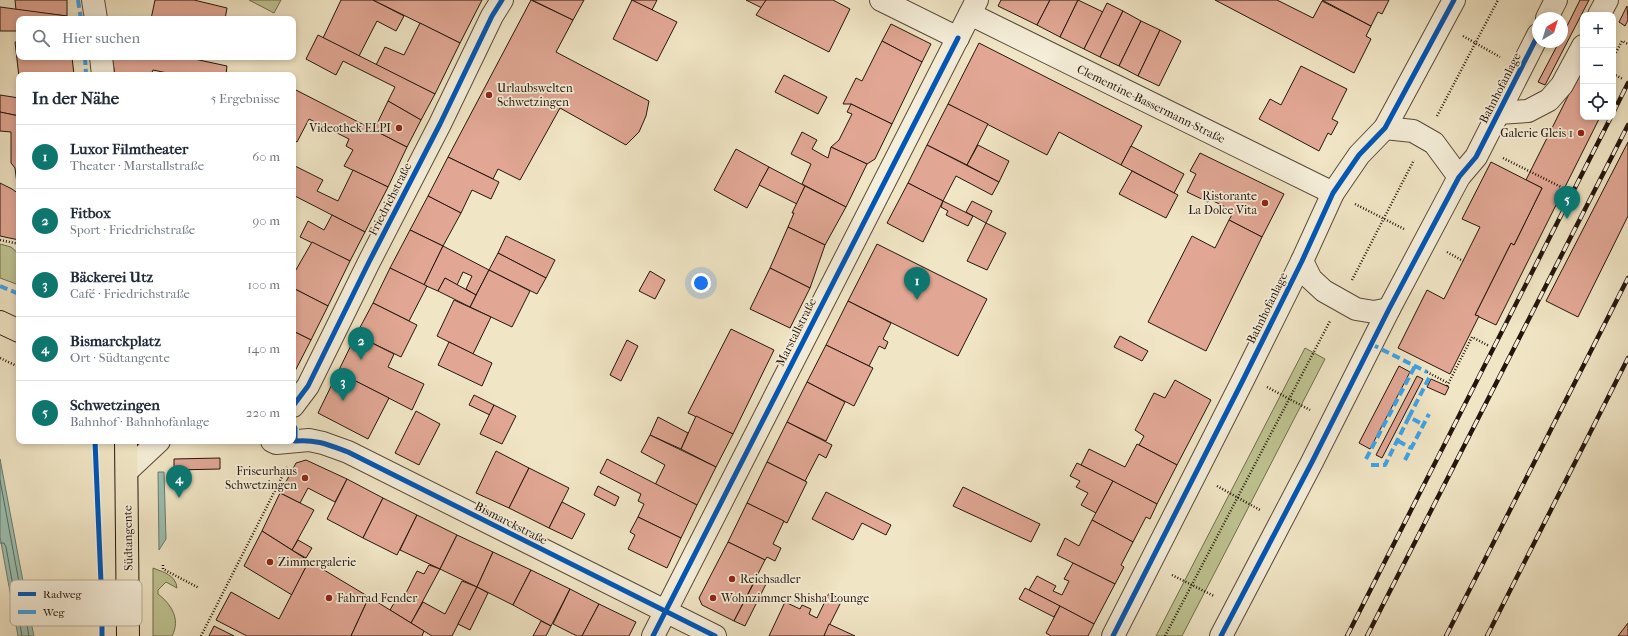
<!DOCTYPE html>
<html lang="de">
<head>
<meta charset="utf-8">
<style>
  :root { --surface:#fff; --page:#f6f6f7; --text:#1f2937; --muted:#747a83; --line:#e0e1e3; --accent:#0f766e }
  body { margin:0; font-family:"IM FELL French Canon",serif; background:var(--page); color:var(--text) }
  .controls { position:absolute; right:12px; top:12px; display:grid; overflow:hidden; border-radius:8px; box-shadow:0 2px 6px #0003 }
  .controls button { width:36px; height:36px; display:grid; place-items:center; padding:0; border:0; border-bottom:1px solid var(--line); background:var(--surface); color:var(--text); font:20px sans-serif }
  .compass { position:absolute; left:1532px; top:12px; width:36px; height:36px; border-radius:50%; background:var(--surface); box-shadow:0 2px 6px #0003; rotate:38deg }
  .you { position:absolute; left:701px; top:283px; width:14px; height:14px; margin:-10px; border:3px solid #fff; border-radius:50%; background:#1a73e8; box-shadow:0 0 0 6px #1a73e833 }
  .badge { display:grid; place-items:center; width:26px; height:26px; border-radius:50%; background:var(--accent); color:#fff; font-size:13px; font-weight:700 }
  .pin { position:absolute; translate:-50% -33px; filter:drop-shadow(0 1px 2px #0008) }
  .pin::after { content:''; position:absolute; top:21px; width:14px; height:12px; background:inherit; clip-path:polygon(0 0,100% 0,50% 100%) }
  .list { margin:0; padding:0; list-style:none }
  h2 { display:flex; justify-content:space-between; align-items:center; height:52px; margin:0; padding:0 16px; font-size:17px }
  h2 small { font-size:13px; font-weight:400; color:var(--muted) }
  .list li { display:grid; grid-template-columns:26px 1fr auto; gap:12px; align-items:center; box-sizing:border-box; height:64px; padding:0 16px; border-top:1px solid var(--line) }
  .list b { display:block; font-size:15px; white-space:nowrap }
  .list p { margin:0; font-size:13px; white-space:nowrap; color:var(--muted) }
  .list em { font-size:13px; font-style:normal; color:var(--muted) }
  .icon { flex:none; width:22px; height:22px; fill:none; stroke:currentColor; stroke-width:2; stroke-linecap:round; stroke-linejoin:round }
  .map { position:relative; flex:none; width:1628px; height:636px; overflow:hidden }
  .search { position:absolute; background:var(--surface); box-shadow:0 2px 6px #0003; left:16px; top:16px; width:280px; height:44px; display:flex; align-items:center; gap:10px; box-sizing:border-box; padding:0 14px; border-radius:8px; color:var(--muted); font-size:15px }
  .panel { position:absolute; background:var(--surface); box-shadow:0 2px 6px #0003; left:16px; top:72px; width:280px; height:372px; border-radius:8px }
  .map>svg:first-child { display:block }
  .green { fill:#bec391; stroke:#726c4f }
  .water { fill:#9bbfb0; stroke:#6c7b6f }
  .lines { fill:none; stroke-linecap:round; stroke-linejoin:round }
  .shore { stroke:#606a5e; stroke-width:1 }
  .building { fill:#e1a794; stroke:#25160d }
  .minor-casing { stroke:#584a3b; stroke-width:24 }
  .major-casing { stroke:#25160d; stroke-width:24 }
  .path { stroke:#25160d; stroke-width:2.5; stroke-dasharray:1 2; stroke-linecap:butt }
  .minor { stroke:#f5eed9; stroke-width:22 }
  .major { stroke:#f0e5c5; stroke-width:22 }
  .rail-casing { stroke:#25160d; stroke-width:4.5 }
  .rail { stroke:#f5eed9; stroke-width:3; stroke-dasharray:9; stroke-linecap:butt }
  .quiet { stroke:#3ea2e9; stroke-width:4; stroke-dasharray:8 4; stroke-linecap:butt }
  .cycleway-casing { stroke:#f5eed9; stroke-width:8 }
  .cycleway { stroke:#0057b8; stroke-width:5 }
  .poi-dot { fill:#8f2418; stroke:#f5eed9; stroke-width:1.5 }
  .labels { text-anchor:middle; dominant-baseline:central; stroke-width:3.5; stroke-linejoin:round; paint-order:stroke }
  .poi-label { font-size:12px; fill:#25160d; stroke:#f5eed9; text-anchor:start }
  .street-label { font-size:12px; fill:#25160d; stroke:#f5eed9 }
  .key { fill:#f5eed9; stroke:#b7ad9c; stroke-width:1 }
  .key-label { font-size:11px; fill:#25160d }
</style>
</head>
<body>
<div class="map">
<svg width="1628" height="636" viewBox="0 0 1628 636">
  <rect width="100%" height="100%" fill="#f0e5c5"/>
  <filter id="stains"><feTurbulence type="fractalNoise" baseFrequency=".005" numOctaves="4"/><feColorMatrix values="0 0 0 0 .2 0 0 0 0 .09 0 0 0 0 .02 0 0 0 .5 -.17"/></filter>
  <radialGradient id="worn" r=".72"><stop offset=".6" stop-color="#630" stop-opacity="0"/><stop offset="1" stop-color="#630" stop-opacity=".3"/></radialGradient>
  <g class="green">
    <polygon points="249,0 281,0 274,13"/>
    <polygon points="0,244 11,247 19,254 19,285 0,278"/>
    <polygon points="1305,348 1325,359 1182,636 1156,636"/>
    <path d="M153,568C163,572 176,575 177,588L166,582L158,590V594C171,604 181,619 172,636H153Z"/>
  </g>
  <g class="water">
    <polygon points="0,459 29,613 34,636 18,636 0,537"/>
    <polygon points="158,472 164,472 166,539 159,550"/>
  </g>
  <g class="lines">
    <g class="shore">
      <polyline points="0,480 29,636"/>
      <polyline points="0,543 4,543 6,547 22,636"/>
    </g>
  </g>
  <g class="building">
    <polygon points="15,0 67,0 67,16 16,10"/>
    <polygon points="155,0 194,0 227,8 225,19 151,19"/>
    <polygon points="341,0 373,0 404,16 396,31 377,21 359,56 323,38"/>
    <polygon points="373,0 482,0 460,43"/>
    <polygon points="531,0 573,20 556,52 649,101 646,116 639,132 626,145 560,108 520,180 498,169 493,179 448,157"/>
    <polygon points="532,0 584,0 573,20"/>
    <polygon points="631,0 657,0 652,10"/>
    <polygon points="632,0 677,22 657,61 613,39"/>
    <polygon points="746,0 766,0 762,8"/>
    <polygon points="766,0 833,0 850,9 829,52 756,15"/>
    <polygon points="1001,0 1050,0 1037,25 998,6"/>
    <polygon points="1050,0 1078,0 1060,37 1037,25"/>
    <polygon points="1078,0 1103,12 1084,49 1060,37"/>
    <polygon points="1215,0 1277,0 1313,18 1322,1 1371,26 1366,36 1371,39 1354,73"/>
    <polygon points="1322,0 1389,0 1382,14 1378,12 1371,26"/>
    <polygon points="1580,0 1589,0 1545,85 1538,82 1559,42 1562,42 1562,36"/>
    <polygon points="1107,3 1123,11 1100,57 1084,49"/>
    <polygon points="1627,6 1628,20 1625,26 1619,22"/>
    <polygon points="0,7 67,16 68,19 19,19 19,31 0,31"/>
    <polygon points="1123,11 1141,21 1119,66 1100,57"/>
    <polygon points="1141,21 1160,30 1138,76 1119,66"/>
    <polygon points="420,23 460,43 435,94 376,65 385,47 404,55"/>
    <polygon points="891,24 931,44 922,62 882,41"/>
    <polygon points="1160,30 1181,41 1159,86 1138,76"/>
    <polygon points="318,35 435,94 421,120 388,101 395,87 343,61 336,75 306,59"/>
    <polygon points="882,41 922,62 892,124 851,104 843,104 856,78 862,81"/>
    <polygon points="15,42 19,42 19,57 72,57 74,75 19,75 19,77"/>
    <polygon points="979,43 1142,126 1121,165 1059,132 1047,155 948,104"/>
    <polygon points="112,57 185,57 227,66 226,75 177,75 153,70 151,75 115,75"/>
    <polygon points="1301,66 1347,89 1332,119 1338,122 1331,135 1328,133 1319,151 1259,119 1270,99 1281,105"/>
    <polygon points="1583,66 1583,117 1600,117 1496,325 1475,315 1511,243 1514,245 1542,188 1526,180"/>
    <polygon points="784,75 827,97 818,114 775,92"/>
    <polygon points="294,89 407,147 388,187 344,166 353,150 346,146 349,139 309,119 297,142 293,140 293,92"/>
    <polygon points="0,95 19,98 19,116 0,112"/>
    <polygon points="388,101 421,120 407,147 374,130"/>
    <polygon points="851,104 892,124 875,159 867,164 831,147 839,140 852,114 847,112"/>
    <polygon points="948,104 988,124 967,165 927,145"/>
    <polygon points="0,112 19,116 19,186 17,184 15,168 11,163 11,132 0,131"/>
    <polygon points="802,132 817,140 812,149 828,158 831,147 867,164 846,207 802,184 811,164 791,154"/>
    <polygon points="1628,142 1628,216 1578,317 1546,301"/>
    <polygon points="927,145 999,182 992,195 956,176 943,201 908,183"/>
    <polygon points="978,145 1009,161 999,182 967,165"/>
    <polygon points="1131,146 1184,174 1174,193 1121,165"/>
    <polygon points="736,149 769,167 747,208 714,190"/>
    <polygon points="1200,153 1284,194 1262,237 1229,220 1234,211 1209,199 1208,202 1187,192 1196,174 1190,171"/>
    <polygon points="448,157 499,182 491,199 472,190 461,213 428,196"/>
    <polygon points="1491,162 1542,188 1514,245 1511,243 1475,315 1479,316 1450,374 1398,348 1427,290 1444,299 1480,227 1462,219"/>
    <polygon points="293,165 323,180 317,191 338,201 353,170 388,187 365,232 293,195"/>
    <polygon points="769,167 805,186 797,204 759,185"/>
    <polygon points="1132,171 1178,195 1166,218 1119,194"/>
    <polygon points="0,183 12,189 19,194 19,240 0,236"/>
    <polygon points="908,183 943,201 923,242 887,223"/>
    <polygon points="805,186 846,207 825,245 788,227 794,213 792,213"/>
    <polygon points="428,196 461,213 443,246 410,230"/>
    <polygon points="943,201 973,216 968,226 946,215 948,211 941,207"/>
    <polygon points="972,201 992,211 986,223 966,212"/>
    <polygon points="332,215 365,232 350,261 300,237 308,221 324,230"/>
    <polygon points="1229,220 1262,237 1206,351 1148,322 1192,236 1215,248"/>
    <polygon points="986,223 1006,233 987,270 967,261"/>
    <polygon points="788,227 825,245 810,288 770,268"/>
    <polygon points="410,230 443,246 424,285 390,268"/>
    <polygon points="506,236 555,260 546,278 498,253"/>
    <polygon points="312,242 350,261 328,306 293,288 293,275"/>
    <polygon points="877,244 987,299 958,356 848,301"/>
    <polygon points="443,246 489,270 476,295 466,289 472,276 463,272 457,285 445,278 438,291 424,285"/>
    <polygon points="498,253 546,278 537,294 489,270"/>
    <polygon points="390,268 427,286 409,321 373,303"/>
    <polygon points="770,268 810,288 790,328 750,309"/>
    <polygon points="489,270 530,291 512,327 470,307"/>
    <polygon points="650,271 665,280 655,299 639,291"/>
    <polygon points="445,278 476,295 470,307 438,291"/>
    <polygon points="293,288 328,306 311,340 293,331"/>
    <polygon points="454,300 491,317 473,354 437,336"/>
    <polygon points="848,301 891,323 883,339 888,342 885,349 879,346 869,366 826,345"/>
    <polygon points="373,303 417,325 401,357 356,335"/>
    <polygon points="731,329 774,350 733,434 688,413"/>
    <polygon points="293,331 311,340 293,375"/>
    <polygon points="356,335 394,354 388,367 424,384 412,410 338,372"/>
    <polygon points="1120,336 1148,351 1142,361 1114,347"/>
    <polygon points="627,340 638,346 621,381 610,375"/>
    <polygon points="449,342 492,363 482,386 438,365"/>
    <polygon points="826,345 873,368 854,406 807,382"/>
    <polygon points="1399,366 1410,372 1370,449 1359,443"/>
    <polygon points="338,372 389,398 368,439 318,413"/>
    <polygon points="1417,376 1423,379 1382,458 1376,455"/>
    <polygon points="1431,379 1449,387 1445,395 1427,387"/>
    <polygon points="1175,380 1211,400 1177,465 1139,445 1144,436 1135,430 1154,393 1165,398"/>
    <polygon points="807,382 845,402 826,441 787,422"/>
    <polygon points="474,395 494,405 490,415 469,405"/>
    <polygon points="494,405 516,416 502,444 480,434"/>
    <polygon points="416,411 440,424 419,465 395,453"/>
    <polygon points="696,416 733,434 716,467 681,449"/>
    <polygon points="658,417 688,433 681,449 650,435"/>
    <polygon points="787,422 832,445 826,458 819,454 805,481 767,462"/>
    <polygon points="650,435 716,467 697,505 655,485 665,465 641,452"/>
    <polygon points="1137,444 1177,465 1157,504 1081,465 1089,449 1125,467"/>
    <polygon points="496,451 529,468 509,508 476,493"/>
    <polygon points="220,458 220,469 174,470 174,459"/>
    <polygon points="607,459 697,505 681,538 638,517 644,504 638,501 641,494 600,473"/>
    <polygon points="306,460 347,479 335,502 308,488 300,503 280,493 296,463"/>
    <polygon points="767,462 807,482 787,523 747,503"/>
    <polygon points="1077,463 1113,481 1096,513 1081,505 1088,493 1076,487 1080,481 1070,476"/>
    <polygon points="529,468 569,488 549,528 509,508"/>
    <polygon points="347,479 383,498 363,538 327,519"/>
    <polygon points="1113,481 1157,504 1150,519 1146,517 1133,542 1092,520"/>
    <polygon points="598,486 619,497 615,506 594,495"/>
    <polygon points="963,487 1040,524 1031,542 953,506"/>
    <polygon points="826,492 891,525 886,535 862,523 853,540 812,519"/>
    <polygon points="280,493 314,510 292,550 262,531"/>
    <polygon points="383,498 417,515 397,555 363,538"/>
    <polygon points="562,502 585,514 572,539 549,528"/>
    <polygon points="747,503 784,521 773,544 781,548 775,561 767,557 765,560 728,542"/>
    <polygon points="417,515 457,535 440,569 400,550"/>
    <polygon points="638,517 681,538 667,568 628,549 635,535 630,532"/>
    <polygon points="1092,520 1133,542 1121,565 1124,567 1115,584 1057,555 1065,538 1079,546"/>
    <polygon points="262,531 309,561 292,595 244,566"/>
    <polygon points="457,535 493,552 477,587 440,569"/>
    <polygon points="298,540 312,548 306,558 292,550"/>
    <polygon points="728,542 765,560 734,621 702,605 699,598"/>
    <polygon points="493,552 531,570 513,605 477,587"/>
    <polygon points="309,561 369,597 351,636 247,636 216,620 231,592 279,619"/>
    <polygon points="1073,563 1115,584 1094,624 1029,590 1037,576 1056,586 1053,591 1062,595 1069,581 1064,579"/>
    <polygon points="429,565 440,569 411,623 390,610 397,598 402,601 417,571 424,574"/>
    <polygon points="531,570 570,589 551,626 513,605"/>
    <polygon points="757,577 767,582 745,626 734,621"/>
    <polygon points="462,581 477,587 452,636 432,636 411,623 423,602 445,614"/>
    <polygon points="477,587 488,593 470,630 458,624"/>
    <polygon points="1025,588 1060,606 1054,617 1019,599"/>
    <polygon points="570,589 599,604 582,636 577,636 553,624"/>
    <polygon points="829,593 842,600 824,636 769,636 785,602 800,609 802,605 811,609 809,614 817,618"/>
    <polygon points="369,597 424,631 422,636 351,636"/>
    <polygon points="599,604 636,622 629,636 582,636"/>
    <polygon points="1060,606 1094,624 1088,636 1051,636 1046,633"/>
    <polygon points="541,621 551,626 546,636 533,636"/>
    <polygon points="1628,623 1628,636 1618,636"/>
    <polygon points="829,624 855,636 824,636"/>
    <polygon points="214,626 234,636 209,636"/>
  </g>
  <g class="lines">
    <defs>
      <g id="minor">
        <polyline points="93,0 96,19"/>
        <polyline points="881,0 958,38"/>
        <polyline points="970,14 1333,193"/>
        <polyline points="1599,15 1607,0"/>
        <polyline points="1547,18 1556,0"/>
        <polyline points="101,57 103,75"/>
        <polyline points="1498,113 1528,111 1549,100 1562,85 1583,46"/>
        <polyline points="1385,128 1413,131 1434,143 1459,177"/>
        <polyline points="1302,261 1311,279 1324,291 1356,309 1374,312 1389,309"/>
        <polyline points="293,406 308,386 369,262 440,124 492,16 502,0"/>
        <polyline points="272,441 276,443 309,440 323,443 348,452 715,636"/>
        <polyline points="127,471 159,441"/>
        <polyline points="653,636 977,0"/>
        <polyline points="1113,636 1242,382 1302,261 1333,193 1359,155 1385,128 1454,0"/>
        <polyline points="1221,636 1312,462 1389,309 1459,177 1476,157 1538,35"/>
      </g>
      <g id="major">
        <polyline points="0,322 19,331"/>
        <polyline points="126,441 128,636"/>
      </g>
    </defs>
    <use href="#minor" class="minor-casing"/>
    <use href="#major" class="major-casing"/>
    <g class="path">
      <polyline points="1463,36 1500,57"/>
      <polyline points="1613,58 1622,41 1628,44"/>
      <polyline points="1613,74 1623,79"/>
      <polyline points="1437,116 1498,0"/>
      <polyline points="1503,158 1567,190"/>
      <polyline points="1355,204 1404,229"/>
      <polyline points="0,240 19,244"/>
      <polyline points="1447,252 1463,261"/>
      <polyline points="1352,280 1414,160"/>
      <polyline points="0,358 19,367"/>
      <polyline points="1427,372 1448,383"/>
      <polyline points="1447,386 1472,337 1489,346"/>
      <polyline points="1267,387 1310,410"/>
      <polyline points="1217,486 1260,510"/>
      <polyline points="163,565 163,569 199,588"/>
      <polyline points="1172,575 1214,596"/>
      <polyline points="201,636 287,467"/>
      <polyline points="1165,636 1330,321"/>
    </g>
    <use href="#minor" class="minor"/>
    <use href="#major" class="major"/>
    <defs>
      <g id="rail">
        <polyline points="1613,113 1628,83"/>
        <polyline points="1347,636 1611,117"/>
        <polyline points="1367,636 1628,125"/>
        <polyline points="1446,636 1628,278"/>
        <polyline points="1487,636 1628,358"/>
      </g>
    </defs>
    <use href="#rail" class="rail-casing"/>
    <use href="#rail" class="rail"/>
    <g class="quiet">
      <polyline points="78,0 81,19"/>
      <polyline points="85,57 86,75"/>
      <polyline points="0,286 19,294"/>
      <polyline points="1371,344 1427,372"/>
      <polyline points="1409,417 1431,374"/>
      <polyline points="1398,441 1411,448"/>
      <polyline points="1366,459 1415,366"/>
      <polyline points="1405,460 1429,414"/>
      <polyline points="1371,465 1385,465 1409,417 1424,425"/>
    </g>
    <defs>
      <g id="cycleway">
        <polyline points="293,406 308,386 369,262 440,124 492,16 502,0"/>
        <path d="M293,425L295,428V441C316,439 329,445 348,452L715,636"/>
        <polyline points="95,441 102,606 102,636"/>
        <polyline points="653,636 958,38"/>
        <polyline points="1113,636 1242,382 1302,261 1333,193 1359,155 1385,128 1454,0"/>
        <polyline points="1221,636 1312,462 1389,309 1459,177 1476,157 1538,35"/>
      </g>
    </defs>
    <use href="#cycleway" class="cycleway-casing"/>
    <use href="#cycleway" class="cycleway"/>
  </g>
  <g class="poi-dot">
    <circle cx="489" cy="95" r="4"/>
    <circle cx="399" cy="128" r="4"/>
    <circle cx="1581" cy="133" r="4"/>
    <circle cx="1265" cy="203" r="4"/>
    <circle cx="305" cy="478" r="4"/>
    <circle cx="270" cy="562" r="4"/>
    <circle cx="732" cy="579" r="4"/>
    <circle cx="329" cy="598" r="4"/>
    <circle cx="713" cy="598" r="4"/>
  </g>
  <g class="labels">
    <g class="poi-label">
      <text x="497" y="88">Urlaubswelten<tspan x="497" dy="14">Schwetzingen</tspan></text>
      <text x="391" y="128" text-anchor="end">Videothek ELPI</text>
      <text x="1573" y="133" text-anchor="end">Galerie Gleis 1</text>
      <text x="1257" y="196" text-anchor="end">Ristorante<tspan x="1257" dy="14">La Dolce Vita</tspan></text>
      <text x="297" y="471" text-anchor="end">Friseurhaus<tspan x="297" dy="14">Schwetzingen</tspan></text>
      <text x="278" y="562">Zimmergalerie</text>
      <text x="740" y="579">Reichsadler</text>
      <text x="337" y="598">Fahrrad Fender</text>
      <text x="721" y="598">Wohnzimmer Shisha Lounge</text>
    </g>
    <g class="street-label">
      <text transform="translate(1500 88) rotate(-63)">Bahnhofanlage</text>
      <text transform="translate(1151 104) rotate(26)">Clementine-Bassermann-Straße</text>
      <text transform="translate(390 199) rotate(-63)">Friedrichstraße</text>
      <text transform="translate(1267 308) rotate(-64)">Bahnhofanlage</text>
      <text transform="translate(796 332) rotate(-63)">Marstallstraße</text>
      <text transform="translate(511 523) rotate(27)">Bismarckstraße</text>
      <text transform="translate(128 538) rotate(-91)">Südtangente</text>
    </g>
  </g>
  <rect x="10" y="580" width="132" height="46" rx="6" class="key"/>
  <rect x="18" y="592" width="18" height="4" fill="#0057b8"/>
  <rect x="18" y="610" width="18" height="4" fill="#3ea2e9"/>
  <g class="key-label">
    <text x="43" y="598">Radweg</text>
    <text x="43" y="616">Weg</text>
  </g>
  <rect width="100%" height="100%" filter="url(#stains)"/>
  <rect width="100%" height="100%" fill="url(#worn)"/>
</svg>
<div class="controls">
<button>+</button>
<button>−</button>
<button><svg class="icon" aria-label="locate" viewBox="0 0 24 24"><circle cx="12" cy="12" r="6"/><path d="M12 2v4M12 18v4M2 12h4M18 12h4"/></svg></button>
</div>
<svg class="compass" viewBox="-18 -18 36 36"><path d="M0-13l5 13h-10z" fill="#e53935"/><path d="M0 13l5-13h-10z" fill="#747a83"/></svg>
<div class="you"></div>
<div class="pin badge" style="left:917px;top:300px">1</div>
<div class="pin badge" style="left:361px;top:360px">2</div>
<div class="pin badge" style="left:343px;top:401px">3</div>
<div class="pin badge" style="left:179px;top:498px">4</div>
<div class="pin badge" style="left:1567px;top:219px">5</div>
<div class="search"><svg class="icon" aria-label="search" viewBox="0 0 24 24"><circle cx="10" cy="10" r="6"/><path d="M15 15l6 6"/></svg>Hier suchen</div>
<section class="panel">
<h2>In der Nähe<small>5 Ergebnisse</small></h2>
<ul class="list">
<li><span class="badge">1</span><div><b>Luxor Filmtheater</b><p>Theater · Marstallstraße</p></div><em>60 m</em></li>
<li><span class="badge">2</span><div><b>Fitbox</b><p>Sport · Friedrichstraße</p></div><em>90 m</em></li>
<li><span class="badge">3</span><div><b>Bäckerei Utz</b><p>Café · Friedrichstraße</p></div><em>100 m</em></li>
<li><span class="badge">4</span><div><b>Bismarckplatz</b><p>Ort · Südtangente</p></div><em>140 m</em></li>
<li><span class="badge">5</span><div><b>Schwetzingen</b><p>Bahnhof · Bahnhofanlage</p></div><em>220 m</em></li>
</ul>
</section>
</div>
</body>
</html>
